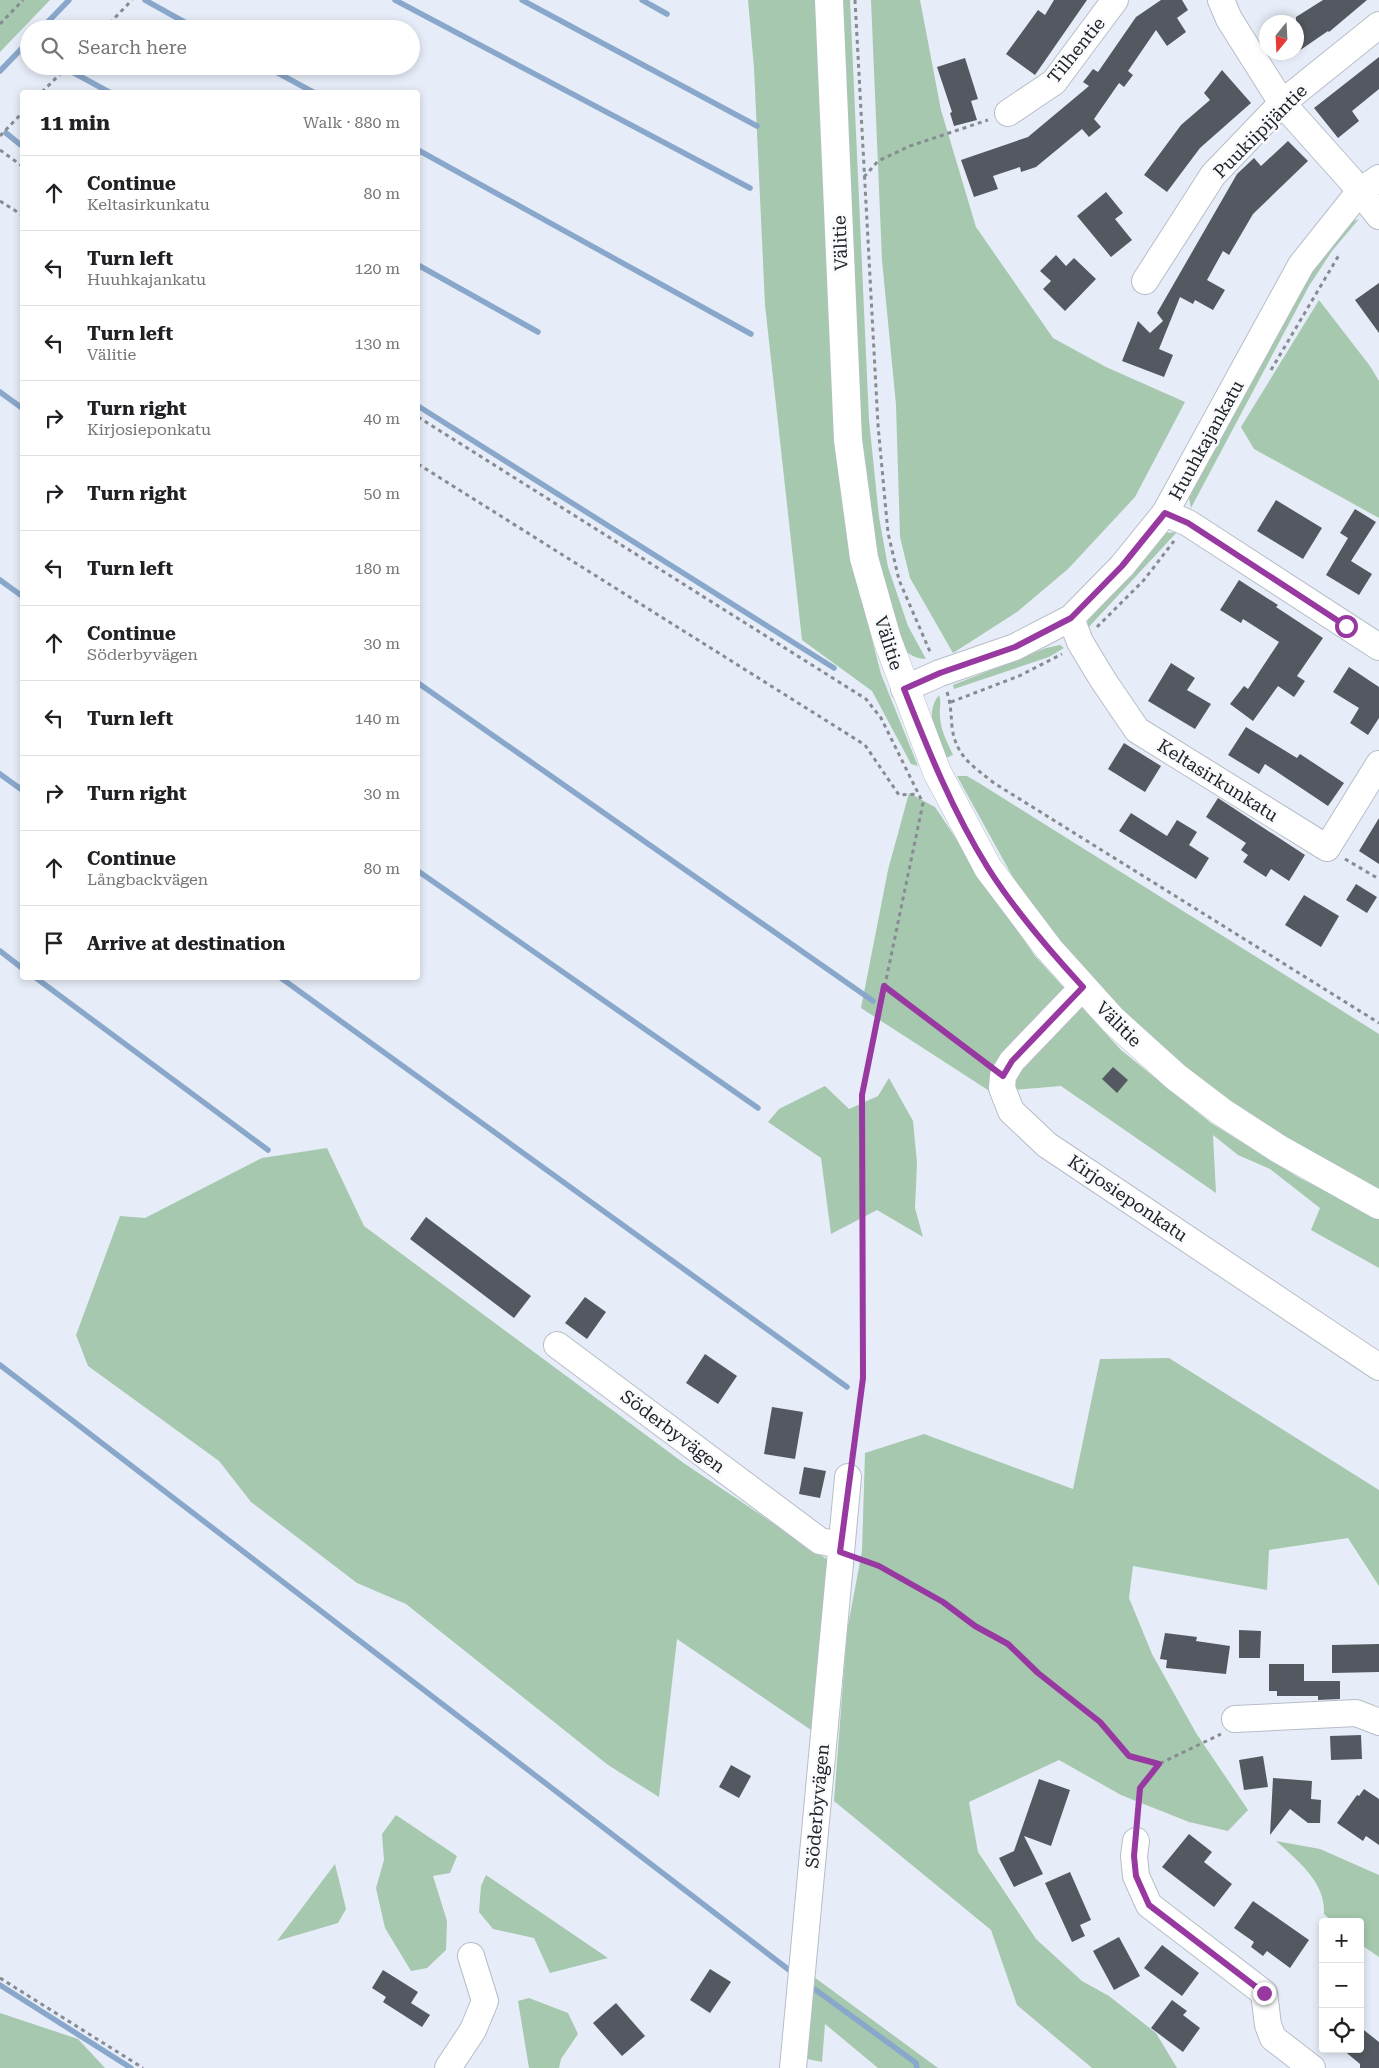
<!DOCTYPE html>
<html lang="en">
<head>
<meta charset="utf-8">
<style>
  :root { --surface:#fff; --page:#f6f6f6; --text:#202124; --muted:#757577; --line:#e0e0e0 }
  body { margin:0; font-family:"Roboto Serif",serif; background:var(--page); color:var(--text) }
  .controls { position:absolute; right:15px; bottom:15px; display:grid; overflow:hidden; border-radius:5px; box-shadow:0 2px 8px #0003 }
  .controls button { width:45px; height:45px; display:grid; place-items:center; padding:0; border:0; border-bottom:1px solid var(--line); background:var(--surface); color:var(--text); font:25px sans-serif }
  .compass { position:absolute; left:1259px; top:15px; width:45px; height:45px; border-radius:50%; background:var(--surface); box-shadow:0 2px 8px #0003; rotate:198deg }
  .stop { position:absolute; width:15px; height:15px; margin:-11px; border:4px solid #9839a1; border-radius:50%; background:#fff }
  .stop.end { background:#9839a1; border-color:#fff; box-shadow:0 1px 5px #0008 }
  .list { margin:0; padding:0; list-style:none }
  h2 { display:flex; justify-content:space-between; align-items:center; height:65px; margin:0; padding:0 20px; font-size:21px }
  h2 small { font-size:16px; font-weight:400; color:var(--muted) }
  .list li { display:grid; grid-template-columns:32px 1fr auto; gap:15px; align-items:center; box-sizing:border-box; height:75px; padding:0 20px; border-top:1px solid var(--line) }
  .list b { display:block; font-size:19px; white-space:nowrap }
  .list p { margin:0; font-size:16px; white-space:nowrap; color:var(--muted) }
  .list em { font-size:16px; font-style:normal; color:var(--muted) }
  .icon { flex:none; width:28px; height:28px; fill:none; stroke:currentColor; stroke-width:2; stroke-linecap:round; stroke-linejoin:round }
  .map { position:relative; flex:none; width:1379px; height:2068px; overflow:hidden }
  .search { position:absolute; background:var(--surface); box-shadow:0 2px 8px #0003; left:20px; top:20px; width:400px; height:55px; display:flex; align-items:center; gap:12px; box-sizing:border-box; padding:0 18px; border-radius:28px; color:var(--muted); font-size:19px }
  .panel { position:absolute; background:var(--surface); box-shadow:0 2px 8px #0003; left:20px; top:90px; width:400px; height:890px; border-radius:5px }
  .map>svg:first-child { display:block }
  .green { fill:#a6c8af }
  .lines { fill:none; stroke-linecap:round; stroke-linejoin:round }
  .stream { stroke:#89a7ca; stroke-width:5.5 }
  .building { fill:#545961 }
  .minor-casing { stroke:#b7bdc7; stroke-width:28 }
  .major-casing { stroke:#b7bdc7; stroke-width:29 }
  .path { stroke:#878b92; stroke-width:3; stroke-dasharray:4 4; stroke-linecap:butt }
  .minor { stroke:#fff; stroke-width:26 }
  .major { stroke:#fff; stroke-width:28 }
  .route { stroke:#9839a1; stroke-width:6 }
  .labels { text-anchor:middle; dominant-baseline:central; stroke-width:5; stroke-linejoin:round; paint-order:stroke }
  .street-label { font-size:18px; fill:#212327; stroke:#f8fafe }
</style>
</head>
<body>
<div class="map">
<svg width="1379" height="2068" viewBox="0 0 1379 2068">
  <rect width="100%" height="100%" fill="#e7edf8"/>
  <g class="green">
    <polygon points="0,0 50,0 0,52"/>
    <polygon points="748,0 817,0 854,569 881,674 918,766 911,764 872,691 802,640 765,305 754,68"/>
    <path d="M840,0H850L869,420L879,517L888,567L908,626L926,659C912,658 906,653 899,642L874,554L860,442Z"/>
    <polygon points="871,0 920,0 941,110 976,227 1053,338 1106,367 1185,402 1135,497 1068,569 1017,612 953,653 910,578 900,537 896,405 882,260"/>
    <polygon points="1359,219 1332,251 1309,286 1191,508 1189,498 1302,283 1348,223"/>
    <polygon points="1319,300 1370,366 1379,381 1379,518 1254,449 1241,427"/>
    <polygon points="1177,532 1086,630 1088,620 1152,551 1165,533"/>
    <polygon points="1060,645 1064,648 1049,657 954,689 953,685 1046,648"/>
    <path d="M939,695C942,704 939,707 940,715C940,729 947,742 953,755L946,758C938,739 923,714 939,695Z"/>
    <polygon points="957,776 967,776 979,783 1379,1034 1379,1192 1255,1125 1158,1047 1085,973 1026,901"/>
    <polygon points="909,793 935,807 1035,956 1121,1050 1211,1123 1298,1177 1379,1219 1379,1268 1311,1230 1320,1208 1270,1169 1238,1155 1213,1135 1216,1193 1061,1086 991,1092 861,1008 888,870"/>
    <polygon points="889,1078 913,1121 917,1163 915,1208 923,1237 877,1210 831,1234 821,1158 768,1122 779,1109 825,1086 849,1109 878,1096"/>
    <polygon points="327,1148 364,1226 685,1464 828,1560 814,1732 677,1639 659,1797 608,1765 406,1604 357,1583 251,1502 219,1461 88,1366 76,1335 120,1216 145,1218 262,1158"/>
    <polygon points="1169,1358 1379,1490 1379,1586 1348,1538 1269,1550 1267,1590 1133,1566 1129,1598 1152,1654 1196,1733 1248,1810 1228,1831 1189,1822 1121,1795 1059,1760 969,1802 978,1852 1036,1939 1082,1981 1109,1996 1156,2033 1177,2068 1092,2068 1017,2005 991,1930 834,1801 847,1631 862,1551 865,1453 924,1434 1073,1489 1100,1359"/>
    <polygon points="396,1815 457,1856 450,1873 433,1876 447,1921 446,1950 427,1968 411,1971 385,1928 376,1888 384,1860 382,1834"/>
    <path d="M1276,1841L1320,1849L1379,1875V1957L1360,1944V1922H1333L1324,1914C1326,1882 1297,1860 1276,1841Z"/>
    <polygon points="335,1864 346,1909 338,1923 277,1941"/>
    <polygon points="486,1875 608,1958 550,1973 534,1938 493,1929 479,1912 481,1886"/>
    <polygon points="814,1977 938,2068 878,2068 825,2024 822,2062 807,2059"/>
    <polygon points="529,1998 568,2013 578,2034 561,2059 559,2068 529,2068 518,2001"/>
    <polygon points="0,2013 78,2039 105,2068 0,2068"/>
  </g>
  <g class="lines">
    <g class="stream">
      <polyline points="145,0 197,29"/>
      <polyline points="395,0 750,188"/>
      <polyline points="522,0 757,126"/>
      <polyline points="642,0 667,14"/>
      <polyline points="41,29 69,0"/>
      <polyline points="265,66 313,92"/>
      <polyline points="0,71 29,41"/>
      <polyline points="74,73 109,92"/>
      <polyline points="6,133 22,146"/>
      <polyline points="418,150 751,334"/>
      <polyline points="418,265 538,332"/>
      <polyline points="0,392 22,408"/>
      <polyline points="418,406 834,668"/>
      <polyline points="0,580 22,596"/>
      <polyline points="418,683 873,1001"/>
      <polyline points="0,774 22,790"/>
      <polyline points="418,871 758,1108"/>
      <polyline points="0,951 22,968"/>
      <polyline points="36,978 268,1150"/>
      <polyline points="281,978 847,1387"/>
      <polyline points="0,1365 793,1973"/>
      <polyline points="0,1985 131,2068"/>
      <polyline points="809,1985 916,2063 917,2068"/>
    </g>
  </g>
  <g class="building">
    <polygon points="1054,0 1087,0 1035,75 1006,54 1038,10 1045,15"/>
    <polygon points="1161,0 1182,0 1188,10 1177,18 1186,32 1167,46 1156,30 1128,71 1133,75 1124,87 1119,83 1094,119 1101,127 1089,137 1082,129 1036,167 1021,172 1020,167 993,176 998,189 974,197 961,160 1028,137 1089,86 1083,82 1093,69 1098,72 1136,17"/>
    <polygon points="1323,0 1367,0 1329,32 1328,31 1296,53 1296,17"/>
    <polygon points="1379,57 1379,89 1352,111 1359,121 1338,138 1314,108"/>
    <polygon points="965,58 978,99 971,101 977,120 954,126 950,113 952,112 937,67"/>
    <polygon points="1222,70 1251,103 1200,148 1167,192 1144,175 1181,125 1210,100 1204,93"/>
    <polygon points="1288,141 1308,161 1253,214 1229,255 1223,251 1207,280 1225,290 1213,310 1195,300 1193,304 1180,297 1159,349 1173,355 1164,377 1122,361 1138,321 1150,333 1163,321 1157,313 1237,174 1254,158 1261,166"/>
    <polygon points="1106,192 1123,213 1115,219 1132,240 1111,257 1077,216"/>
    <polygon points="1056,255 1066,266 1074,258 1096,279 1065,311 1043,289 1051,281 1040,271"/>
    <polygon points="1379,283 1379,333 1355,300"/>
    <polygon points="1276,500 1322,528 1303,559 1257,531"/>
    <polygon points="1355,509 1376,522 1351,561 1372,574 1359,595 1326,575 1348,538 1340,533"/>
    <polygon points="1239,580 1278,605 1276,607 1323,638 1297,676 1305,681 1294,697 1278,686 1253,721 1230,704 1244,686 1248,689 1279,642 1243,619 1241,623 1220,610"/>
    <polygon points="1171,663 1195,678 1187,690 1211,704 1195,729 1148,701"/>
    <polygon points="1349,667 1379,687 1379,718 1368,735 1350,723 1359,708 1333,692"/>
    <polygon points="1246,727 1297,758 1300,754 1344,783 1328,806 1265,764 1259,774 1228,755"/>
    <polygon points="1124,743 1161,766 1145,792 1108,769"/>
    <polygon points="1218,798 1305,855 1289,881 1271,869 1266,877 1243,862 1248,855 1241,850 1246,843 1206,817"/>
    <polygon points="1131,813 1167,836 1177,820 1197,832 1189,845 1209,858 1196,879 1119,831"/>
    <polygon points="1379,818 1379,864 1359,851"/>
    <polygon points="1356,884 1377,897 1367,913 1346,900"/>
    <polygon points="1304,895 1339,916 1321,947 1285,925"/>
    <polygon points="1113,1067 1128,1080 1117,1093 1102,1079"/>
    <polygon points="426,1217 531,1296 514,1318 410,1239"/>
    <polygon points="585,1297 606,1312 587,1339 565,1323"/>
    <polygon points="705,1354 737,1376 718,1404 686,1383"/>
    <polygon points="772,1407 803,1412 795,1459 764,1454"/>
    <polygon points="804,1467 826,1471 820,1498 799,1494"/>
    <polygon points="1239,1630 1261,1631 1260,1658 1239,1658"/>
    <polygon points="1165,1633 1197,1637 1196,1641 1230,1646 1226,1674 1166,1668 1167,1660 1160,1659"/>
    <polygon points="1379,1644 1379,1672 1332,1673 1332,1645"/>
    <polygon points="1269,1664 1304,1664 1304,1681 1340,1681 1340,1699 1318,1700 1318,1696 1277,1696 1277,1691 1269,1691"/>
    <polygon points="1361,1735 1362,1759 1331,1760 1330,1736"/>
    <polygon points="1263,1756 1268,1787 1244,1790 1239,1760"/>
    <polygon points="731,1765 751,1776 739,1798 719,1787"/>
    <polygon points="1273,1778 1312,1781 1311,1799 1321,1800 1320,1823 1308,1823 1290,1809 1270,1835"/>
    <polygon points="1039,1779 1070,1790 1051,1846 1024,1836 1043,1874 1014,1887 999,1858 1014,1851"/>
    <polygon points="1364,1789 1379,1799 1379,1845 1366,1836 1363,1841 1337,1823 1357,1795 1359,1796"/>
    <polygon points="1189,1834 1212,1852 1204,1862 1232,1884 1214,1907 1162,1867"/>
    <polygon points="1070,1872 1091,1920 1080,1925 1085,1936 1072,1942 1045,1883"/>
    <polygon points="1253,1901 1309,1940 1290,1968 1267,1951 1263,1956 1251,1947 1254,1942 1234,1928"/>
    <polygon points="1119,1937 1140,1976 1114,1990 1093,1951"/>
    <polygon points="1162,1945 1199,1973 1182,1996 1144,1968"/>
    <polygon points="710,1969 731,1982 710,2013 690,2000"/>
    <polygon points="383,1970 418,1992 411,2003 430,2015 422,2027 383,2002 386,1997 372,1988"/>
    <polygon points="1172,2000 1187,2011 1183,2015 1200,2028 1183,2052 1151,2028"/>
    <polygon points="616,2003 645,2036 622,2056 593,2023"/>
    <polygon points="1360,2027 1379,2042 1379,2068 1360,2068 1360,2064 1342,2049 1360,2049"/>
  </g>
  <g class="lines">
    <defs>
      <g id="minor">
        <polyline points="1221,0 1229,19 1282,103 1350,179 1379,216"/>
        <polyline points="1008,113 1054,82 1115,0"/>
        <polyline points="1145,281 1213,175 1282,103 1379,25"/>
        <polyline points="1165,513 1188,523 1379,647"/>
        <polyline points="1071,618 1080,642 1103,680 1137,730 1327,848 1379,764"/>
        <polyline points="904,689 940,673 1015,647 1071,618 1122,566 1165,513 1301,265 1360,191 1379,178"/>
        <polyline points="1083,987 1012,1061 1003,1076 1002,1088 1011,1111 1047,1145 1379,1367"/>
        <polyline points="557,1345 820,1541 840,1545"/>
        <polyline points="1235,1719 1356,1713 1379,1722"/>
        <polyline points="1136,1841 1134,1856 1136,1876 1149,1905 1264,1993 1268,2025 1273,2038 1312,2068"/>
        <polyline points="448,2068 473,2030 485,2001 471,1956"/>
        <polyline points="793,2068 848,1477"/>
      </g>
      <polyline id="major" points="829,0 848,440 864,558 887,639 937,772 988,868 1049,949 1113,1020 1176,1077 1222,1112 1279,1149 1379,1205"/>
    </defs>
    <use href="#minor" class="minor-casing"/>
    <use href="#major" class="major-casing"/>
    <g class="path">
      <polyline points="855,0 878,425 888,533 899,580 931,654"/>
      <polyline points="0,24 23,0"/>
      <polyline points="104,29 132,0"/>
      <polyline points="42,92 68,66"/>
      <polyline points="0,136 22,113"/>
      <polyline points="0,150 22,166"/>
      <polyline points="864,177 878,161 910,146 988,120"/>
      <polyline points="0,201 22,215"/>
      <polyline points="1271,370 1339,255"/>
      <polyline points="418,417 866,699 881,718 923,803 862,1095 863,1378 851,1456"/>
      <polyline points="418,464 865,745 899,795 918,794"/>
      <polyline points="1097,627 1144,580 1174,541"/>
      <path d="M947,692C951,704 951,715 952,727C956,757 973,766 994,783L1379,1023"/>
      <polyline points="951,702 1019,676 1062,654"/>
      <polyline points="1345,859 1379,879"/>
      <polyline points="885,986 987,1064"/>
      <polyline points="861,1559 879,1566 943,1602 975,1626 1007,1644 1039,1673 1100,1722 1129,1756 1159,1764"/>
      <polyline points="1138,1820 1140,1788 1159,1764 1221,1734"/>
      <polyline points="0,1978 143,2068"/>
    </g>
    <use href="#minor" class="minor"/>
    <use href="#major" class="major"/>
  </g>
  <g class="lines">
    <path class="route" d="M1264,1993L1149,1905L1136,1876L1134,1856L1140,1788L1159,1764L1129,1756L1100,1722L1038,1673L1008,1644L975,1626L943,1602L879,1566L840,1552L863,1378L862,1095L884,986L1003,1076L1012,1061L1083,987C1049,950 1015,911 988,868C953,812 928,750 904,689L940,673L1015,647L1071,618L1122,566L1165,513L1188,523L1346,626"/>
  </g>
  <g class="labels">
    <g class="street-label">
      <text transform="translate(1076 50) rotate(-51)">Tilhentie</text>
      <text transform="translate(1260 131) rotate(-45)">Puukiipijäntie</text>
      <text transform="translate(840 243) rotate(-92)">Välitie</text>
      <text transform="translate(1206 440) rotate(-61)">Huuhkajankatu</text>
      <text transform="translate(889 643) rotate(72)">Välitie</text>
      <text transform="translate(1218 780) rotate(32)">Keltasirkunkatu</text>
      <text transform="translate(1119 1024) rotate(45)">Välitie</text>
      <text transform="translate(1128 1198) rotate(34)">Kirjosieponkatu</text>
      <text transform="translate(673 1431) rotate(37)">Söderbyvägen</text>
      <text transform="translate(817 1806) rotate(-85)">Söderbyvägen</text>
    </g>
  </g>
</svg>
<div class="controls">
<button>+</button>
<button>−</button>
<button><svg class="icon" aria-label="locate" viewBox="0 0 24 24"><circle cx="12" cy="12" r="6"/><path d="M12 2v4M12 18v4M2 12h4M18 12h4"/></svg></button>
</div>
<svg class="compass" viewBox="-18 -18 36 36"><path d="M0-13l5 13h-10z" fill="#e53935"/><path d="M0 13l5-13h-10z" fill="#757577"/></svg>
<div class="stop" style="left:1346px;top:626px"></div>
<div class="stop end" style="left:1264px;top:1993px"></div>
<div class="search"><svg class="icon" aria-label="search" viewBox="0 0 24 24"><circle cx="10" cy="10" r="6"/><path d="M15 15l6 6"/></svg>Search here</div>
<section class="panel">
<h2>11 min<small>Walk · 880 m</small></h2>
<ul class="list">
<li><svg class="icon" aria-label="ahead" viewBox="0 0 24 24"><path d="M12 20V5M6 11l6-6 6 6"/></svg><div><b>Continue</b><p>Keltasirkunkatu</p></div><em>80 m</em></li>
<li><svg class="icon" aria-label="left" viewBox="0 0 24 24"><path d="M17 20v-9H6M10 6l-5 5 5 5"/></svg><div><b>Turn left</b><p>Huuhkajankatu</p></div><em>120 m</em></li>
<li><svg class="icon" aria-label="left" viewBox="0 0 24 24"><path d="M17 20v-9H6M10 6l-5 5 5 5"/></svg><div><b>Turn left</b><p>Välitie</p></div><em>130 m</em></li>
<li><svg class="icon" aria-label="right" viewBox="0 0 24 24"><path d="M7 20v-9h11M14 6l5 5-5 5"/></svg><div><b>Turn right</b><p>Kirjosieponkatu</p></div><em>40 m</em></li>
<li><svg class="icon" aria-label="right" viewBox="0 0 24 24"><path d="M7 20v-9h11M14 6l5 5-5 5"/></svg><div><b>Turn right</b></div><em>50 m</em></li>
<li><svg class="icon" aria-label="left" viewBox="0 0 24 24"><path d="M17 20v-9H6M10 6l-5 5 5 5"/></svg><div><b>Turn left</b></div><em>180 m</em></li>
<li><svg class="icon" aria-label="ahead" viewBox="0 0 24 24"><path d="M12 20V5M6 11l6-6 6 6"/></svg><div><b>Continue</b><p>Söderbyvägen</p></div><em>30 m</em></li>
<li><svg class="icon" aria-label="left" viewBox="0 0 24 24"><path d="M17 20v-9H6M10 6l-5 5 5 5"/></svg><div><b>Turn left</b></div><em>140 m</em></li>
<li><svg class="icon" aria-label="right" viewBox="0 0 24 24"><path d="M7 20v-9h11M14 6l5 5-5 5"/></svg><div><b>Turn right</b></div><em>30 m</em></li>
<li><svg class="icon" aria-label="ahead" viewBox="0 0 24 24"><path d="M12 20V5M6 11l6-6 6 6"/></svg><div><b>Continue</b><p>Långbackvägen</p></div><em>80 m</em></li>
<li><svg class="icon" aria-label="arrive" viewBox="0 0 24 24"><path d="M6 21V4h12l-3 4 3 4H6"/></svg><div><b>Arrive at destination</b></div></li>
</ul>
</section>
</div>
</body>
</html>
